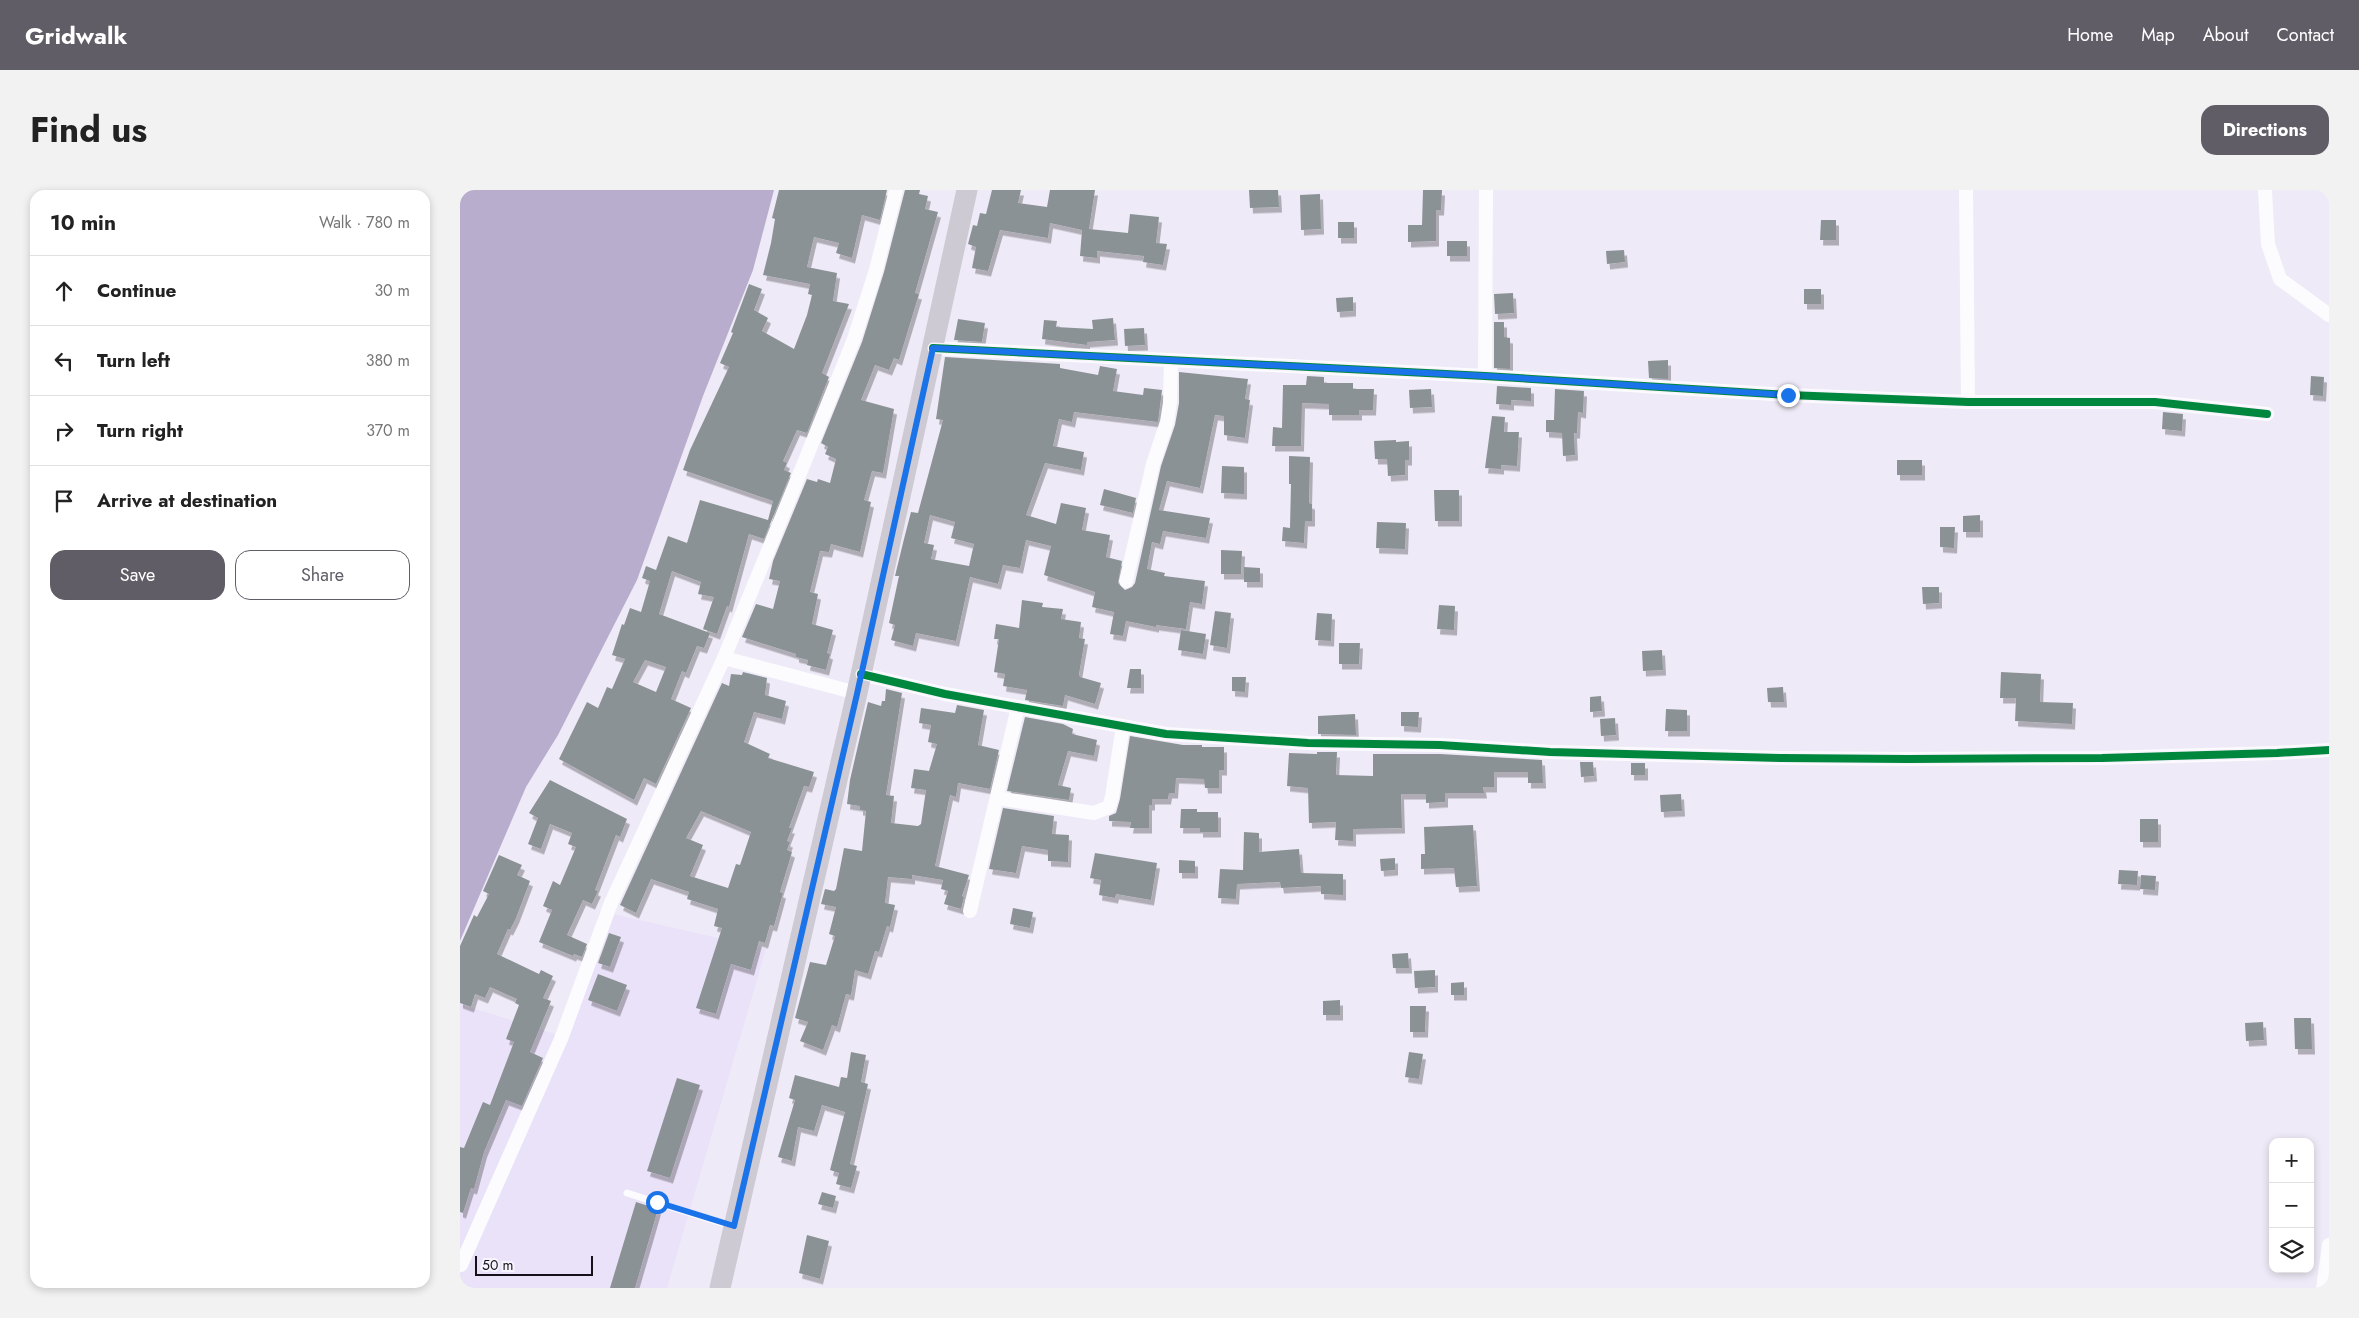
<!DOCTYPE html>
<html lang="en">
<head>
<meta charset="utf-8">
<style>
  :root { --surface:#fff; --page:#f2f2f2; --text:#222; --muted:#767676; --line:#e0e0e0; --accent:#605d67 }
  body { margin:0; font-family:Jost,sans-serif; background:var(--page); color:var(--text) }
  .controls { position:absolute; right:15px; bottom:15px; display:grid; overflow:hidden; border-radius:10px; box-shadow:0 2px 8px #0003 }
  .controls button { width:45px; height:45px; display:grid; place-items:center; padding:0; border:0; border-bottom:1px solid var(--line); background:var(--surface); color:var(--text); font:25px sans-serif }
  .scale { position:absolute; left:15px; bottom:12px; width:118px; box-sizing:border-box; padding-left:5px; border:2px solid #14111a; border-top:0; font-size:14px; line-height:18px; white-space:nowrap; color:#14111a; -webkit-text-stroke:4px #f7f4fe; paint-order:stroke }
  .stop { position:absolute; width:15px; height:15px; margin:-11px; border:4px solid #1a73e8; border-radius:50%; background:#fff }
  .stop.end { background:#1a73e8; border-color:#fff; box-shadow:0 1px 5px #0008 }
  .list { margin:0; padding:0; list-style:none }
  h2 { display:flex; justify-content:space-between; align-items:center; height:65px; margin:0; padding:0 20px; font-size:21px }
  h2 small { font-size:16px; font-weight:400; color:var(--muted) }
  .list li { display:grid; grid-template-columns:32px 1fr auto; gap:15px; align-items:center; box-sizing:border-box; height:70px; padding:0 20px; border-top:1px solid var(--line) }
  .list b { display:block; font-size:19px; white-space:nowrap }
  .list em { font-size:16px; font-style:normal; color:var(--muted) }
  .actions { display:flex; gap:10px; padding:15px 20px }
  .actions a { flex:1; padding:11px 0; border:1px solid var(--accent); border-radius:15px; text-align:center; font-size:18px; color:var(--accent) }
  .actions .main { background:var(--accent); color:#fff }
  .icon { flex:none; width:28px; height:28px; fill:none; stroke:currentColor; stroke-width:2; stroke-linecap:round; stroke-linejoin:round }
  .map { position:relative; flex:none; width:1869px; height:1098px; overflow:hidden; border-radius:15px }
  header { display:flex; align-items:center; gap:30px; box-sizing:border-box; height:70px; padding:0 25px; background:var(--accent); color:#fff }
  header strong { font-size:24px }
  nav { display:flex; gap:28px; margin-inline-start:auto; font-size:18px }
  .intro { display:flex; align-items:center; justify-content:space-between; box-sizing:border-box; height:120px; padding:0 30px }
  h1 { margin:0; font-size:35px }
  .button { padding:12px 22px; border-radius:15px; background:var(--accent); color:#fff; font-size:18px; font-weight:700 }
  main { display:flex; gap:30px; padding:0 30px }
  aside { flex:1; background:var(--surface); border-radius:15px; box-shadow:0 2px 8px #0003 }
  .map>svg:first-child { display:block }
  .built { fill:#eae2f9 }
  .water { fill:#b8adcc }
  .building { fill:#8b9295; fill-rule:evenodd; filter:url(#shadow) }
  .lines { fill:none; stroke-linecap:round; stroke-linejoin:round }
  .lane { stroke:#fcfcfe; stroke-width:7 }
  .street { stroke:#fcfcfe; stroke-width:14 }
  .primary { stroke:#cecad3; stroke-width:21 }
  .cycleway-casing { stroke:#f7f4fe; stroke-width:11 }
  .cycleway { stroke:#00873e; stroke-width:8 }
  .route { stroke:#1a73e8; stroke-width:6 }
</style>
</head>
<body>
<header>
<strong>Gridwalk</strong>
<nav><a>Home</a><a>Map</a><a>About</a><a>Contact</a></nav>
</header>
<div class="intro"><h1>Find us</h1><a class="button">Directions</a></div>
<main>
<aside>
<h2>10 min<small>Walk · 780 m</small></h2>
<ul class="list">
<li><svg class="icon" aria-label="ahead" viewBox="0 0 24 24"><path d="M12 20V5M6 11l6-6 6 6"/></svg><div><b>Continue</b></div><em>30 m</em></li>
<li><svg class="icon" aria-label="left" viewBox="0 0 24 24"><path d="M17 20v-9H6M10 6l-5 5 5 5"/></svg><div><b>Turn left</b></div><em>380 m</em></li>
<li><svg class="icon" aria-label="right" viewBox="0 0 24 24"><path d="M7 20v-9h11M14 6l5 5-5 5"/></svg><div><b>Turn right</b></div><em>370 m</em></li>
<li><svg class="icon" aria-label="arrive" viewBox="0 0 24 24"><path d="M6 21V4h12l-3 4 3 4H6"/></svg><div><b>Arrive at destination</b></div></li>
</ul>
<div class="actions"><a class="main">Save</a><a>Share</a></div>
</aside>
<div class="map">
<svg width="1869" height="1098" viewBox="0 0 1869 1098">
  <defs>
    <filter id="shadow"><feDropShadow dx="3" dy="5.5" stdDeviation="0" flood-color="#0004"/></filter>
  </defs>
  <rect width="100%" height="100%" fill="#eeeaf7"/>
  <polygon class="built" points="140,721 306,759 207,1098 0,1098 0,814 101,846"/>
  <polygon class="water" points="0,0 314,0 293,80 243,206 177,390 98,545 66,597 0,751"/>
  <g class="building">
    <path d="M319,0H427L420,30L402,25L392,68L376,63L379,53L354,47L347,77L377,83L373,111L389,114L362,183L369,187L347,243L337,240L323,271L327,273L324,280L331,283L304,349L289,344L269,417L267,416L257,444L243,439L254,407L238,404L241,392L212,381L199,424L250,443L244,458L237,456L226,483L222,481L211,509L231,518L196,594L184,588L174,610L99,569L127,512L138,518L147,497L152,499L165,469L152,465L162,434L164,435L170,418L181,422L190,391L182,388L186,376L196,380L208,346L227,353L240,310L308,330L313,311L223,280L230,260L269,177L260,173L273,143L271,142L289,94L302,99L294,120L308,128L302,141L334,159L347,125L352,105L348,104L350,94L303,85L311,53L315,29L312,28ZM185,470L206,477L196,502L173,492Z"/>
    <polygon points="445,0 460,0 459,4 468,6 465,19 478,22 455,103 459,104 439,170 434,168 429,180 415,175 401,210 434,219 423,283 412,281 404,310 411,312 400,362 371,354 369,362 360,361 350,402 358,404 352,434 373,440 367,463 370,464 366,480 347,475 348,470 336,467 336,464 282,447 296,414 313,419 320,391 309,389 313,371 347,289 357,292 358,289 370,293 376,269 365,264 368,257 361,253 402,152 424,82"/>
    <polygon points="532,0 561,0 558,13 587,17 590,0 635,0 629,39 668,43 670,24 699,27 696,53 707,54 703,75 683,72 684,66 637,61 637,68 620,66 622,40 590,33 588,48 540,40 528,81 512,78 516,57 508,54 513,35 517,36 520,23 526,24"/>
    <polygon points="789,0 818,0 819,17 790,18"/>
    <polygon points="963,0 982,0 981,20 976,20 976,51 948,52 948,35 962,35"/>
    <polygon points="860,4 861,39 841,40 840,5"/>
    <polygon points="1361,30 1376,30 1376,50 1360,50"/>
    <rect x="878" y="32" width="16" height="16"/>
    <rect x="987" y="51" width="20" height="15"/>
    <polygon points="1164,60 1165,72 1147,74 1146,61"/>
    <rect x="1344" y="99" width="17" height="15"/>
    <polygon points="1053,103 1054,123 1035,124 1034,104"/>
    <polygon points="893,107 893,121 877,122 876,108"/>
    <polygon points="653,128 655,150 627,152 627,155 582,149 584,130 597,131 596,137 633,139 632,130"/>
    <polygon points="498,129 525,133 522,152 494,150"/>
    <polygon points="1034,132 1044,132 1044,147 1050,148 1050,179 1034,178"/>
    <polygon points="684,138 685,155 665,156 664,139"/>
    <path d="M485,167L600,174V178L638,185L640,176L657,179L653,201L683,205L684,198L702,200L698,232L614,222L612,232L599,229L593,256L624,262L621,280L585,273L566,325L596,334L601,313L626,318L622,340L650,345L646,367L662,371L658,393L665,400L672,397L675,393L701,276L715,235L719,213V182L788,189L785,209L790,210L785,248L764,245V226L755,225L740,298L707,291L699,320L750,328L746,348L703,341L700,354L692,352L687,379L705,383L704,386L745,391L742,414L730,412L726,439L696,435V437L666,431L663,446L650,444L654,422L632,417L635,402L584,385L591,356L566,350L560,378L543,375L538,394L510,387L496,451L456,443L453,456L431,450L435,435L429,433L439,386H435L444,349L451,322L458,323L483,230L476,229ZM470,325L495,332L491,348L514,354L509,376L471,369L474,355L464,353Z"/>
    <polygon points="1208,170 1208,189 1189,188 1188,171"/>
    <polygon points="847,186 864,187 864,193 893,193 893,199 914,199 913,220 899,220 899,225 869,225 869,214 842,213 841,256 812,256 813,237 822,238 823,195 846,195"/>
    <polygon points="1851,186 1864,187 1863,206 1850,205"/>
    <polygon points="1037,196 1071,198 1071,211 1051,210 1051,215 1036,214"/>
    <polygon points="971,199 972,217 950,218 949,200"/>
    <polygon points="1095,199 1124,201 1123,223 1118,222 1117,243 1114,243 1115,265 1103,266 1102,243 1086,242 1086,230 1094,230"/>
    <polygon points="1703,222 1723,224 1722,241 1702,239"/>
    <polygon points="1032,226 1045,227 1044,242 1059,242 1057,276 1041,275 1041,279 1025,278"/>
    <polygon points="936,250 936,252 949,251 949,270 945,270 945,285 928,286 927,269 915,269 914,251"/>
    <polygon points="829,266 850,267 849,313 852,314 852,331 845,331 844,353 822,351 823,337 830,338 831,294 829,294"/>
    <rect x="1437" y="270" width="25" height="15"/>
    <polygon points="762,276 784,277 784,304 761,303"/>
    <polygon points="644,299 676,308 673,323 640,315"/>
    <polygon points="974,300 999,300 999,331 975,331"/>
    <polygon points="1520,325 1520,342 1503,342 1503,326"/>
    <polygon points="917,332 946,333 945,359 916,358"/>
    <polygon points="1480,337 1495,337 1494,358 1480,357"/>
    <polygon points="761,360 782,361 781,384 761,384"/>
    <polygon points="784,377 800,378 800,392 784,392"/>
    <polygon points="1462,397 1479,397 1479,413 1463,414"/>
    <polygon points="562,410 583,413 582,417 603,419 601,429 621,432 619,448 625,449 619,484 620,487 641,493 635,514 605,505 603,516 565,510 567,500 543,496 545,484 534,482 539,449 534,449 536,434 559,438"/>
    <polygon points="979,415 995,416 994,440 977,439"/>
    <polygon points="755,421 771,423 767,458 750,455"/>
    <polygon points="857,423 872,424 871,451 855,450"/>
    <polygon points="721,440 746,444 743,464 718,460"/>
    <polygon points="879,453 900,453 899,474 879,474"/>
    <polygon points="1202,460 1203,480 1183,481 1182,461"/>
    <polygon points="670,479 681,479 681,498 667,498"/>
    <path d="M283,482L307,488L305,505L326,511L322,529L294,522L284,552L310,564L308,568L354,582L349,597L344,596L329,638H332L327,651L330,652L327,660L332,662L320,702L323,703L314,736L310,735L305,753L299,751L291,780L271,774L256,824L236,818L262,738L254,736L258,719L227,709L229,702L191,689L176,723L160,715L262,493L269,496L271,484L282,485ZM241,621L291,642L280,675L276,674L268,698L230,686L243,655L226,648Z"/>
    <polygon points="1541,482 1581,484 1580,512 1613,513 1612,534 1555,531 1556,508 1540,508"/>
    <polygon points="772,487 786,487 785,502 772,501"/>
    <polygon points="1323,497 1324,512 1308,512 1307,498"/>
    <polygon points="426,499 442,503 426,605 434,606 431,633 458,636 461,634 466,600 451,598 454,579 469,581 477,554 468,552 471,535 459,533 461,518 495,523 497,515 524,520 518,555 539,560 530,599 498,593 496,607 490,605 475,676 509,685 502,706 504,707 501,719 484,714 488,701 481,699 483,690 452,685 452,689 428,687 425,713 435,715 430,737 427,736 419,762 415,761 408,784 395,780 391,805 386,804 377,837 372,835 363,860 340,851 348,832 335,828 350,772 366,775 375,746 369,744 376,717 361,714 365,699 374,701 376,699 384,658 402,661 406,621 400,620 400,616 387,614 390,590 408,512 421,516 422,511 425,511"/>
    <polygon points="1141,506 1142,521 1130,522 1130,507"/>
    <polygon points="1206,519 1227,520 1227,541 1205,541"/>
    <polygon points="941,522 959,522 958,537 941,536"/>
    <polygon points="895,524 896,545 858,544 858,526"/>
    <polygon points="565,527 603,534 613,539 612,544 637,550 634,566 608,561 598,595 611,598 609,610 547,601"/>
    <polygon points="1155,528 1156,545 1141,546 1140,529"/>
    <polygon points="670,546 723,555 742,555 742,557 764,557 764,580 759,580 759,598 745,598 744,589 716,588 715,603 709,603 708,609 692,609 692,615 689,615 689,638 670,638 671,632 649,631 649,626 656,623 660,609"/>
    <polygon points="857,562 877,562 876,585 913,586 913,564 980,564 1082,570 1083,593 1068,593 1068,582 1034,582 1034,597 1023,597 1024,603 985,603 985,612 966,613 966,604 941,604 942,638 893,639 893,651 875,650 876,632 849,633 848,598 827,596 829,563 857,564"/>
    <polygon points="1120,572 1133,572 1134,586 1121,587"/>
    <rect x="1171" y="573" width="14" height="12"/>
    <polygon points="90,590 167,629 160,647 156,645 135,700 138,701 132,714 123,710 107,745 127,754 122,767 114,764 113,766 79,752 92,720 83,716 93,691 100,695 116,657 108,654 112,643 90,634 81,659 68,654 78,628 69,623"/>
    <polygon points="1221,604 1222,621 1201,622 1200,605"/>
    <polygon points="543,618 594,626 592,644 609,645 608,672 588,671 588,660 562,656 556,683 529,679"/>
    <polygon points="721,619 737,619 737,622 758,622 758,642 740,642 740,638 720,638"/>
    <rect x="1680" y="629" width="18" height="23"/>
    <polygon points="1013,635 1017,696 996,697 994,678 961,679 961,664 965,664 964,637"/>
    <polygon points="784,642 799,643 799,662 839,659 841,683 883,684 883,705 861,704 861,696 821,698 820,692 777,694 776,709 758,708 760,679 783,680"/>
    <polygon points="635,663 697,673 691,710 656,704 655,708 639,705 641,690 630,688"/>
    <polygon points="39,665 62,675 57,685 70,691 56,728 50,740 48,739 37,764 79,784 81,780 93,786 83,808 91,811 70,862 83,868 62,916 46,910 24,962 14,999 11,998 3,1023 0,1022 0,957 4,958 23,912 30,915 54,852 46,849 59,815 55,813 57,809 30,797 25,808 15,804 11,817 0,813 0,756 14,725 17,727 29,704 23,701"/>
    <polygon points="935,668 935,680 921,681 920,669"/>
    <polygon points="719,670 735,671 735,683 719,683"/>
    <polygon points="1659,680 1678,681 1677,695 1658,694"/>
    <polygon points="1681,685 1696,686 1695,700 1680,699"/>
    <polygon points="553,718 573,722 570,738 550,734"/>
    <polygon points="149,743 161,747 150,777 138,773"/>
    <polygon points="948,763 949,778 933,778 932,764"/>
    <polygon points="975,780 975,797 955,798 954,781"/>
    <polygon points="138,784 167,795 157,821 128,810"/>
    <polygon points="1004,792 1004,805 991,805 991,793"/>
    <polygon points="880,810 880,825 863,825 863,811"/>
    <polygon points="950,816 966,816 965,842 950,842"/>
    <polygon points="1834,828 1851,828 1852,859 1835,859"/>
    <polygon points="1803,832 1804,850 1786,851 1785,833"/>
    <polygon points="391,862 406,865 401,892 408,894 390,974 397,976 391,998 376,994 379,983 370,980 385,922 362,915 354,941 338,937 332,971 318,967 335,910 329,908 335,885 379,897 381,887 387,888"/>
    <polygon points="949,862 963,864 959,889 945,887"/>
    <polygon points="217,888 240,895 210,988 187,981"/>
    <polygon points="362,1002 376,1006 373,1018 358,1014"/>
    <polygon points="176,1012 198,1019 175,1098 150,1098"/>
    <polygon points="347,1045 369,1051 360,1089 339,1083"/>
  </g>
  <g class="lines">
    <polyline class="lane" points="167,1003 271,1036"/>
    <g class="street">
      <polyline points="1506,0 1508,212"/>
      <polyline points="1805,0 1808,54 1820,89 1869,125"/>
      <polyline points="473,158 1025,186 1328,205 1508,212 1695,212 1807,224"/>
      <polyline points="1025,186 1026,0"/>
      <polyline points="666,391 693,274 707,232 710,213 711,170"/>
      <polyline points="264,468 397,503"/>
      <polyline points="401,484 485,504 706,544 848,553 980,555 1090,562 1321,568 1447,569 1642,568 1817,563 1869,560"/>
      <polyline points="537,608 634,623 649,617 652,607 663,536"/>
      <polyline points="510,721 558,517"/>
      <polyline points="1,1075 101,849 151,713 264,468 340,283 394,149 416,80 436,0"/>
      <polyline points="1863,1098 1869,1055"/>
    </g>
    <polyline class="primary" points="260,1098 397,503 507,0"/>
    <defs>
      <g id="cycleway">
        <polyline points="473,158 1025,186 1328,205 1508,212 1695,212 1807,224"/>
        <polyline points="401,484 485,504 706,544 848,553 980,555 1090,562 1321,568 1447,569 1642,568 1817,563 1869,560"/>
      </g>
    </defs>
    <use href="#cycleway" class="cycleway-casing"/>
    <use href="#cycleway" class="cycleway"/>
  </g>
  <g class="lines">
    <polyline class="route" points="197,1012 274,1036 397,504 473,158 1026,186 1328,205"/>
  </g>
</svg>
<div class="controls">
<button>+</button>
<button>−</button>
<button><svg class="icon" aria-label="layers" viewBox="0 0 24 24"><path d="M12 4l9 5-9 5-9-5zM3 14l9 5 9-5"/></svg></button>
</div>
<div class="scale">50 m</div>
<div class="stop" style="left:197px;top:1012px"></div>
<div class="stop end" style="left:1328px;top:205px"></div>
</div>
</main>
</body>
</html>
